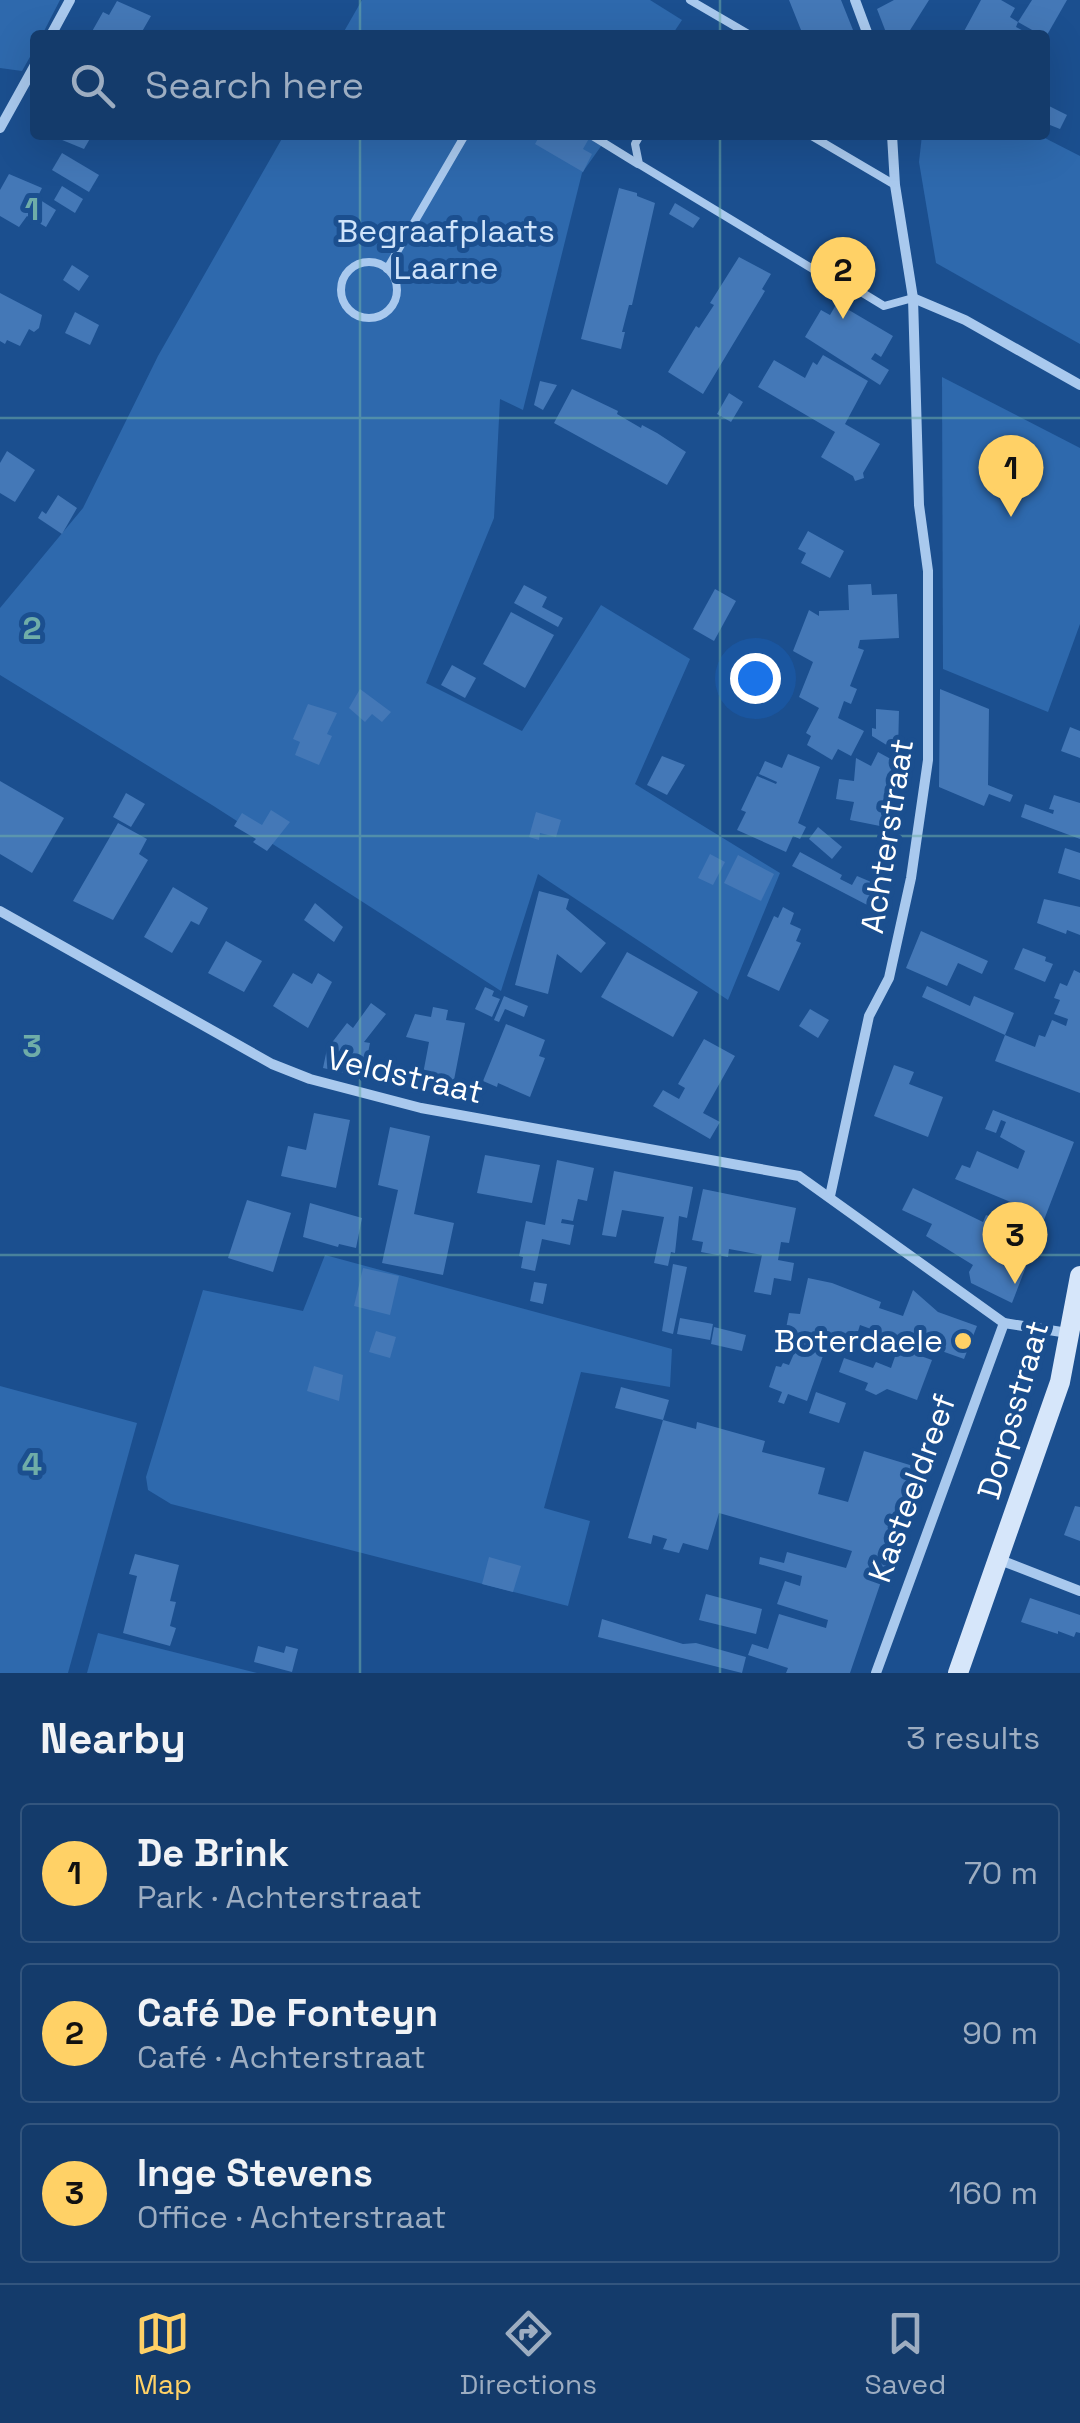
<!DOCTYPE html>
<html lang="en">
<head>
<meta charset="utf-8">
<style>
  :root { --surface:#143b6b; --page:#214673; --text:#f1f3f6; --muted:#9dadc1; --line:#33557e; --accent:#ffd166 }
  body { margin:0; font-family:"Space Grotesk",sans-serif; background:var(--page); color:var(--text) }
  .you { position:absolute; left:755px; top:678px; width:35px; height:35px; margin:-25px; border:8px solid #fff; border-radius:50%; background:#1a73e8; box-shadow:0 0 0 15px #1a73e833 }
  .badge { display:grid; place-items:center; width:65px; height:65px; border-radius:50%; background:var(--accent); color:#111; font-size:32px; font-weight:700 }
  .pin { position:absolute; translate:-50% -82px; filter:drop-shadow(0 2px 5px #0008) }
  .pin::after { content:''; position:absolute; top:52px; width:35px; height:30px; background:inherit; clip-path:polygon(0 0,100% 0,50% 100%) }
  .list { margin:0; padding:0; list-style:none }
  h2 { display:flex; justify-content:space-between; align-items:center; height:130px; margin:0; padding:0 40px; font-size:42px }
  h2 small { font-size:32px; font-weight:400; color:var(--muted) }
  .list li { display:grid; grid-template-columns:65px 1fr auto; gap:30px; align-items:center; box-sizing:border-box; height:140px; margin:0 20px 20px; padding:0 20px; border:2px solid var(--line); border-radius:10px }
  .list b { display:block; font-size:38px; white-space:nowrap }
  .list p { margin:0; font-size:32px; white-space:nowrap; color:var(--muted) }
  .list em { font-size:32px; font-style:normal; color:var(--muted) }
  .icon { flex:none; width:55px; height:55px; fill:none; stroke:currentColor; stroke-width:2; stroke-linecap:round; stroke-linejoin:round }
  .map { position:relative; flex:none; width:1080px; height:1673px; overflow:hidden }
  .search { position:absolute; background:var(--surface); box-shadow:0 10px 40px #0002; left:30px; right:30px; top:30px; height:110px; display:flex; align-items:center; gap:25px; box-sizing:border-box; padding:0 35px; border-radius:10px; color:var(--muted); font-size:38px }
  .sheet { height:610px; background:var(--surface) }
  nav { display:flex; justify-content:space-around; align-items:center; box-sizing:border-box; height:140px; border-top:2px solid var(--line); background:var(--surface); font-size:28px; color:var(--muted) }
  nav a { display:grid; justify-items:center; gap:5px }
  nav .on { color:var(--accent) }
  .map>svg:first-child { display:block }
  .green { fill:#2e69ad }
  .building { fill:#4478b7 }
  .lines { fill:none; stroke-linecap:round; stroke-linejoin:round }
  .lane { stroke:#a9c9ee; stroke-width:8 }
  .street { stroke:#a9c9ee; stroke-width:10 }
  .secondary { stroke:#d6e6fa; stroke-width:20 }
  .grid { fill:none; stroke:#6fada8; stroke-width:2.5; stroke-opacity:0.55 }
  .poi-dot { fill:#ffd166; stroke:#1b4f8f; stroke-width:4 }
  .labels { text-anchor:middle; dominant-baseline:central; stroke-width:10; stroke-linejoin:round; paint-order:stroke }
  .park-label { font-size:32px; fill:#cfe3fa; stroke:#1b4f8f }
  .street-label { font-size:32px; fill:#fff; stroke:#1b4f8f }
  .poi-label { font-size:32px; fill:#fff; stroke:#1b4f8f; text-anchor:end }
  .grid-label { font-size:32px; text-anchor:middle; font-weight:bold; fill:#6fada8; stroke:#1b4f8f; stroke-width:10; stroke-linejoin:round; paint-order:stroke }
</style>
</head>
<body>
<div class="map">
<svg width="1080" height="1673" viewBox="0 0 1080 1673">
  <rect width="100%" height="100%" fill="#1b4f8f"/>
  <g class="green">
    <polygon points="0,0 60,0 42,35 35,35 35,48 22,71 0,68"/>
    <polygon points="362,0 650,0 682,20 672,35 342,35"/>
    <polygon points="284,135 609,135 582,173 523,410 500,399 494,518 426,683 522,731 601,605 690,659 635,784 780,873 728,1000 538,874 501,991 212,805 0,675 0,608 83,508 158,356"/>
    <polygon points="922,135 1039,135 1080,156 1080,344 936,263 919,162"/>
    <polygon points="942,377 1080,448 1080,624 1048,712 943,669"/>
    <polygon points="325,1255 672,1349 670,1387 581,1372 544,1508 590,1521 568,1606 171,1504 148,1490 146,1477 203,1290 303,1311"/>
    <polygon points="0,1386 137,1423 68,1673 0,1673"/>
    <polygon points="98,1633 257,1673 87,1673"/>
  </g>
  <g class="building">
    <polygon points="789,0 841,0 855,35 803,35"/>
    <polygon points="894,0 929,0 907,35 887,35 877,9"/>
    <polygon points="981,0 1001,0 1015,8 1010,17 1018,22 1016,27 1031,35 962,35"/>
    <polygon points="1032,0 1067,0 1047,35 1041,35 1018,22"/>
    <polygon points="117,1 151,16 140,35 90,35 103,12 109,15"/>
    <polygon points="1045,104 1067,115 1060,129 1045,123"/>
    <polygon points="50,135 92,135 84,149"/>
    <polygon points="540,135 591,135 583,149 592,154 583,172 535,144"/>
    <polygon points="62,153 99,175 89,192 52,170"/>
    <polygon points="9,174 42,188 37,198 56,210 46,227 27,216 19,227 0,216 0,190"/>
    <polygon points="62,186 83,199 75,213 54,200"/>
    <polygon points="619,188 637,193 637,196 655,203 632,305 629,305 622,332 625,332 621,349 581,339"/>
    <polygon points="675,203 700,218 693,228 669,214"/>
    <polygon points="739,257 771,274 762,289 765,291 703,394 668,372 696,326 699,328 714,305 710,303"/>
    <polygon points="72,265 89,276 79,291 63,280"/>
    <polygon points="0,293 42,315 39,328 34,332 29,329 20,346 7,340 5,344 0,341"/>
    <polygon points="837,303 893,336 881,357 875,353 871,359 889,370 880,385 805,337 821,310 830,315"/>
    <polygon points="75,312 99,325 90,345 65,333"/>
    <polygon points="823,355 868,381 845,424 880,444 863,473 864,478 855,481 853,476 821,457 835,432 758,387 774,360 805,378 813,362 817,365"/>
    <polygon points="540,381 557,385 543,410 534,405"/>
    <polygon points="572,389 618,411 617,414 641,428 642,425 657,433 686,452 667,485 554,423"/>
    <polygon points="729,393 743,402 731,422 717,414"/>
    <polygon points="7,451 35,470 15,502 0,493 0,463"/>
    <polygon points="58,495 77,508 62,534 38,518 42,511 46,514"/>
    <polygon points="808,531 844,551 830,578 801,563 806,553 798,549"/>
    <polygon points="871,584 872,595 897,594 899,638 860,640 858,648 864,650 850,686 857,689 851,704 844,701 838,718 864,731 851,756 838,749 832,760 807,745 811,736 806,733 819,708 799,697 813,662 793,651 809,610 819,616 819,611 849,610 848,585"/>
    <polygon points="524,585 547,597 542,607 563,618 558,627 514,603"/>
    <polygon points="715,589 736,601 714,641 693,629"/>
    <polygon points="511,612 554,635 525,688 483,664"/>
    <polygon points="452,665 476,678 465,698 441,685"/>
    <polygon points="360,689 391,712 382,722 372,714 365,722 349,708"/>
    <polygon points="940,689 989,709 988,785 1013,795 1010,802 989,794 984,806 939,787"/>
    <polygon points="308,704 337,713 327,734 332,736 319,765 295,755 300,742 293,739"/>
    <polygon points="876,709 899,711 898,752 872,736 872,728 876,729"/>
    <polygon points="1070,727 1080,731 1080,758 1061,751"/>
    <polygon points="878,752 898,763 890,828 850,820 854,802 836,799 839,779 854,781 856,758 871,766"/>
    <polygon points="788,754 820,767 798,823 806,827 800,839 793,836 786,852 737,830 746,812 741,810 757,776 776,784 777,782 759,774 765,761 782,768"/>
    <polygon points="662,756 685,765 667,795 647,785"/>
    <polygon points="0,781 64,818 32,873 0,854"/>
    <polygon points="126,793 145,804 131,827 113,817"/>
    <polygon points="1054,795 1080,803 1080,839 1021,817 1025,804 1053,814 1054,810 1049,809"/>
    <polygon points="271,810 290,822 267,851 253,842 256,839 234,826 242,813 262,825"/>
    <polygon points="536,812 561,820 556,837 540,833 539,840 529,837"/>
    <polygon points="118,823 147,839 139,854 148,860 113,920 73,901"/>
    <polygon points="818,827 842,847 832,859 809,839"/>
    <polygon points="1065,848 1080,853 1080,880 1058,873"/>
    <polygon points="800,852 842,875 840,879 852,885 857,876 883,887 873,908 792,866"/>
    <polygon points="710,854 725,862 713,885 698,878"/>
    <polygon points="738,855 774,874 761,901 724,883"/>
    <polygon points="173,887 208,908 199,925 191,921 172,953 144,937"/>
    <polygon points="539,891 569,899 566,909 606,943 581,973 557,954 548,994 515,985"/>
    <polygon points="1044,899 1080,907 1080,935 1067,930 1066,934 1037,923"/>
    <polygon points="315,903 343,927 334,942 304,920"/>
    <polygon points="783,907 794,913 790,924 801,929 796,941 801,943 779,991 747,976 774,916 778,918"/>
    <polygon points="921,931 988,961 982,974 958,963 947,986 906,968"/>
    <polygon points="226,941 262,961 244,992 208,973"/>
    <polygon points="1023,948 1046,957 1045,961 1053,964 1045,982 1014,969"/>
    <polygon points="627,952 698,992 673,1037 601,997"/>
    <polygon points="1074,970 1080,973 1080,1093 995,1061 1005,1035 1035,1047 1039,1035 1045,1037 1052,1020 1066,1026 1068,1019 1054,1014 1060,1000 1054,998 1060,983 1067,986"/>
    <polygon points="293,973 312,984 318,973 332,982 308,1028 273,1006"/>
    <polygon points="927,986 970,1006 974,996 1014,1013 1005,1035 922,997"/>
    <polygon points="485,987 494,991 492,996 500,999 492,1017 475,1009"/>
    <polygon points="504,996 528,1006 524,1017 505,1009 499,1022 494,1020"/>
    <polygon points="371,1003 386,1014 364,1042 370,1043 363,1077 323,1068 327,1049 347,1023 353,1028"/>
    <polygon points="433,1007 448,1010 446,1020 465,1023 454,1080 423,1074 429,1042 406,1037 415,1014 431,1017"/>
    <polygon points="810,1009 829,1020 818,1038 799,1026"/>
    <polygon points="506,1024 545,1040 539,1056 545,1058 530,1097 498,1083 497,1087 483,1081"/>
    <polygon points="704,1039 735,1056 703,1113 720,1122 710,1139 653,1106 663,1090 679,1099 685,1088 678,1084"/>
    <polygon points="894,1065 914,1072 909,1084 943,1097 928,1137 874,1116"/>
    <polygon points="993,1110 1074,1142 1012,1303 971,1283 969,1272 973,1265 926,1236 932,1224 902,1210 913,1188 983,1222 986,1215 1005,1222 1013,1203 955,1179 962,1165 970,1168 977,1151 1018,1169 1025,1151 1000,1137 1006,1122 1001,1120 996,1133 985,1129"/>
    <polygon points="314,1113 350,1120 336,1188 281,1176 288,1146 306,1150"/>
    <polygon points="390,1127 430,1136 414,1214 454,1223 443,1275 382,1263 398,1190 378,1185"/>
    <polygon points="485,1155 540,1165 532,1203 477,1193"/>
    <polygon points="557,1160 594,1168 587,1201 578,1199 573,1221 562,1219 561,1223 574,1225 570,1245 542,1239 535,1271 521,1268 523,1257 519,1256 526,1221 545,1225"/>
    <polygon points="614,1171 693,1187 687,1218 679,1216 675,1253 671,1252 668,1266 654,1263 664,1217 622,1210 616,1237 602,1235"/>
    <polygon points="703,1189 796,1208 789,1243 781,1242 778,1260 794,1263 791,1281 774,1278 771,1295 754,1292 762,1255 729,1249 728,1257 701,1252 703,1242 692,1240"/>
    <polygon points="247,1200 291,1213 273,1272 228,1258"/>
    <polygon points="310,1203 362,1218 356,1248 339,1244 338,1247 303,1237"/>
    <polygon points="673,1264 687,1267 673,1334 662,1331"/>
    <polygon points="363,1268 399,1276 390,1315 354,1306"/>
    <polygon points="808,1278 832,1283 881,1302 879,1308 903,1316 913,1290 938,1312 977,1326 964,1359 936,1349 934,1352 860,1325 854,1344 830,1336 807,1401 788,1394 784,1404 778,1402 782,1392 769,1387 776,1366 781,1367 783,1363 789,1365 796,1349 783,1344 789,1313 800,1314"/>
    <polygon points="534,1282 547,1284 543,1304 530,1301"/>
    <polygon points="680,1318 713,1324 710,1340 677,1334"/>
    <polygon points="714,1327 746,1335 742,1351 711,1344"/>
    <polygon points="376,1331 396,1337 390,1358 369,1352"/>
    <polygon points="898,1348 932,1360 917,1400 887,1389 876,1395 865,1390 868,1383 839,1372 844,1358 873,1368 876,1362 891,1368"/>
    <polygon points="314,1366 343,1375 339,1401 307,1391"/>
    <polygon points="621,1387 669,1400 663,1420 615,1408"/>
    <polygon points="816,1392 846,1403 839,1423 809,1413"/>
    <polygon points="663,1420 696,1429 697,1422 765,1441 762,1452 825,1468 818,1494 848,1502 864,1451 923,1469 888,1561 850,1673 786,1673 788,1668 748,1655 752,1644 768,1649 779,1614 826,1628 828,1620 777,1604 785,1581 800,1586 802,1576 759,1564 760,1557 784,1563 787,1552 846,1568 852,1551 719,1513 708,1550 683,1543 679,1553 663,1549 667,1539 653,1535 651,1544 628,1538"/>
    <polygon points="1075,1506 1080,1507 1080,1541 1064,1535"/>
    <polygon points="135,1554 179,1565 170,1601 176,1602 170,1626 176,1628 170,1646 123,1633 137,1576 129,1574"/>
    <polygon points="489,1557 521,1566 513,1592 482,1584"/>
    <polygon points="706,1594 762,1609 756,1634 699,1620"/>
    <polygon points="1030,1598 1080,1615 1080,1633 1076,1632 1074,1637 1058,1631 1058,1634 1021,1622"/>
    <polygon points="602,1619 683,1644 696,1643 746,1657 742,1673 598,1637"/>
    <polygon points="258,1646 284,1653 286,1646 298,1649 292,1672 254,1662"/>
  </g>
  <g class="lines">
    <g class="lane">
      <polyline points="690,0 750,35"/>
      <polyline points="591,135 638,164"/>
      <polyline points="640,135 635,144 639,164 831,280 848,284 884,306 913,298"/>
      <polyline points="810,135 895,185"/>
      <circle cx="369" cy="290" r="28"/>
      <polyline points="387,269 465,135"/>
    </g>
    <g class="street">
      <polyline points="855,0 868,35"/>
      <polyline points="51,35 70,0"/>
      <polyline points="0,128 35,65"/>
      <polyline points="913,298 965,320 1080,385"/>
      <polyline points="0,911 272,1064 310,1079 421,1108 799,1176 1004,1323 1068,1333"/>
      <polyline points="830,1196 869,1016 889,978 911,878 928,760 928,571 919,505 913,298 895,185 892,135"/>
      <polyline points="1000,1560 1080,1591"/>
      <polyline points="876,1673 1004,1323"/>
    </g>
    <polyline class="secondary" points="958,1673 1060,1382 1080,1276"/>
  </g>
  <path class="grid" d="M360,0V35M720,0V35M360,135V1673M720,135V1673M0,418H1080M0,836H1080M0,1255H1080"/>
  <circle class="poi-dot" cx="963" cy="1341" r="10"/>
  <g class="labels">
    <g class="park-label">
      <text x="446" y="231">Begraafplaats<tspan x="446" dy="37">Laarne</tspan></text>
    </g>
    <g class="street-label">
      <text transform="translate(887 836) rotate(-81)">Achterstraat</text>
      <text transform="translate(405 1075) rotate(13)">Veldstraat</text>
      <text transform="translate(1013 1410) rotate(-74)">Dorpsstraat</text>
      <text transform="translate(912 1488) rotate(-70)">Kasteeldreef</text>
    </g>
    <g class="poi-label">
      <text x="943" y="1341">Boterdaele</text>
    </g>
  </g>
  <g class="grid-label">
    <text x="32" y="220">1</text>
    <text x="32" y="639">2</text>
    <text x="32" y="1057">3</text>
    <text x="32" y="1475">4</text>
  </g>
</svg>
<div class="you"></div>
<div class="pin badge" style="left:1011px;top:517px">1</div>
<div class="pin badge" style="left:843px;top:319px">2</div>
<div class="pin badge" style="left:1015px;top:1284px">3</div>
<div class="search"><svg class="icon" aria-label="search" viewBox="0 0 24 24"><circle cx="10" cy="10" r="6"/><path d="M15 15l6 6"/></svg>Search here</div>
</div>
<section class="sheet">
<h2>Nearby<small>3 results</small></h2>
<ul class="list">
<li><span class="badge">1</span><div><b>De Brink</b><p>Park · Achterstraat</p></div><em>70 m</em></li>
<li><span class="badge">2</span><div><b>Café De Fonteyn</b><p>Café · Achterstraat</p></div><em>90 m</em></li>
<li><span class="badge">3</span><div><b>Inge Stevens</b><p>Office · Achterstraat</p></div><em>160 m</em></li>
</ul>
</section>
<nav>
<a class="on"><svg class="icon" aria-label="map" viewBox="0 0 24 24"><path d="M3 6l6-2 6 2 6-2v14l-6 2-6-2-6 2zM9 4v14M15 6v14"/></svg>Map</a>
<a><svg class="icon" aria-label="directions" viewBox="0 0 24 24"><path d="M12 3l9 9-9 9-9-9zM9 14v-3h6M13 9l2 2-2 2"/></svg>Directions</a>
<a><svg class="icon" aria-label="saved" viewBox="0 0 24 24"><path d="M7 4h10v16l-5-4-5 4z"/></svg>Saved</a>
</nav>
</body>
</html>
